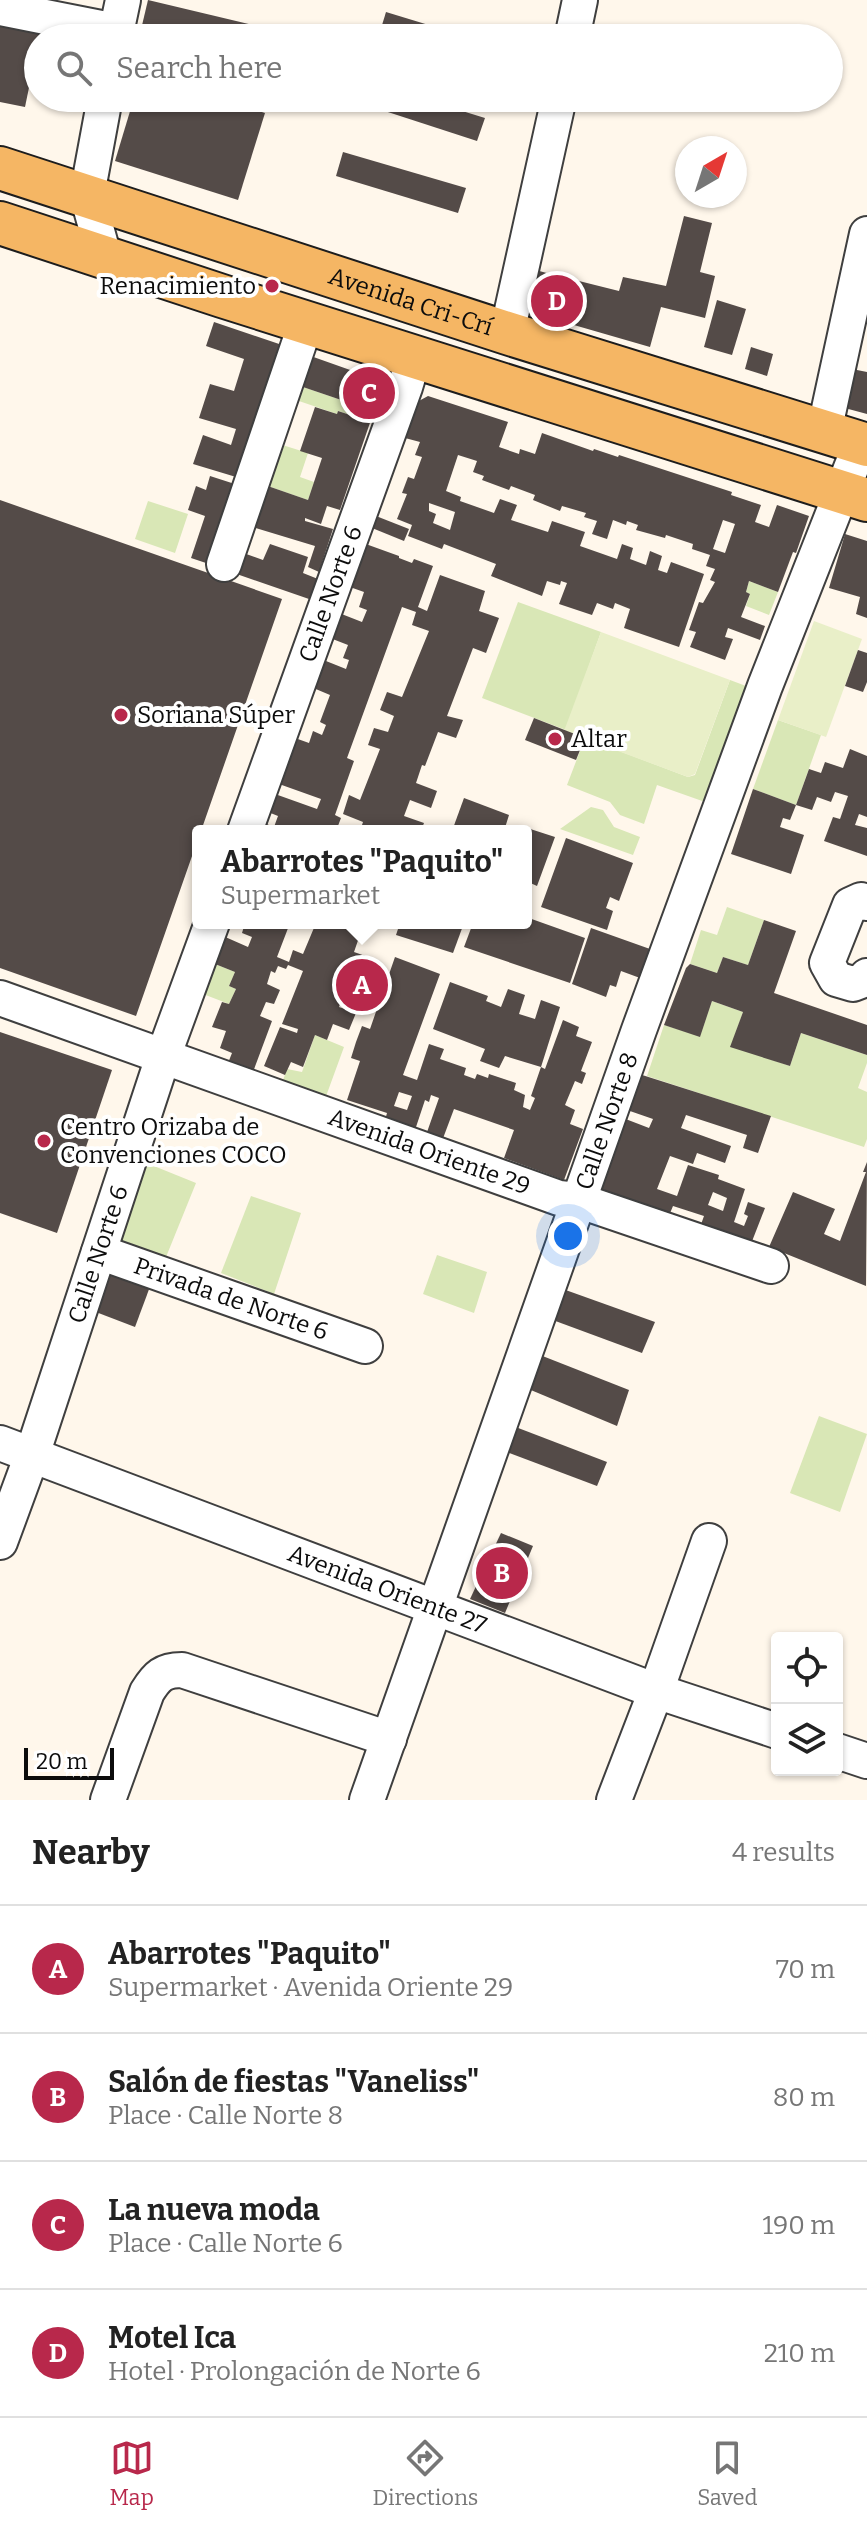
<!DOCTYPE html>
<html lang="en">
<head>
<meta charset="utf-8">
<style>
  :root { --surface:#fff; --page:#f2f2f2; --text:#222; --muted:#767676; --line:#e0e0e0; --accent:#b8284b }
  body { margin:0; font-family:Bitter,serif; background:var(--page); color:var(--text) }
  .controls { position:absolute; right:24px; bottom:24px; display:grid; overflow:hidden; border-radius:8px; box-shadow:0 2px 6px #0004 }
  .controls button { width:72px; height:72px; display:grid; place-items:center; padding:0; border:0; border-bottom:2px solid var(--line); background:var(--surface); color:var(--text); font:40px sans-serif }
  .compass { position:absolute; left:675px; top:136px; width:72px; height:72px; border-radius:50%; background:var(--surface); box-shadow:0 2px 6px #0004; rotate:39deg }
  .scale { position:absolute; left:24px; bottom:20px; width:90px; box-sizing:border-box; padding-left:8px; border:4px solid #0c0c0c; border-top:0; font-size:22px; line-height:28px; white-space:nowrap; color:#0c0c0c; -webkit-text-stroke:6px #fff; paint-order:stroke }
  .you { position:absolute; left:568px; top:1236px; width:28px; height:28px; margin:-20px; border:6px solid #fff; border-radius:50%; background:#1a73e8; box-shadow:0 0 0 12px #1a73e833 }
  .badge { display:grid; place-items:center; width:52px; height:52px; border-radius:50%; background:var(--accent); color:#fff; font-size:26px; font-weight:700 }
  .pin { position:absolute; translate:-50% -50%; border:4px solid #fff; box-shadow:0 2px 8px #0006 }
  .popup { position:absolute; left:192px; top:825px; width:340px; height:104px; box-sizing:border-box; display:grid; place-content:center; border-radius:8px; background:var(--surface); filter:drop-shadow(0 2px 6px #0005); font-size:26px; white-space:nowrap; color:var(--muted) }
  .popup b { font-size:30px; color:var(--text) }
  .popup::after { content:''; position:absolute; left:50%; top:100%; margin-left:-16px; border:16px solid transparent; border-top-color:var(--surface) }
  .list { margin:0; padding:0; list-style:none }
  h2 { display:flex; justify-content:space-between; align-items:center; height:104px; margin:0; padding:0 32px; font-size:34px }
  h2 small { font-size:26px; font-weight:400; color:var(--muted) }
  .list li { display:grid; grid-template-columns:52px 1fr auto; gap:24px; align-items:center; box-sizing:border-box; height:128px; padding:0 32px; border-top:2px solid var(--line) }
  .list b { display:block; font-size:30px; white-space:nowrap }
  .list p { margin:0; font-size:26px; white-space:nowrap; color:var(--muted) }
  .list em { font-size:26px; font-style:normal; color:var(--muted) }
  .icon { flex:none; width:44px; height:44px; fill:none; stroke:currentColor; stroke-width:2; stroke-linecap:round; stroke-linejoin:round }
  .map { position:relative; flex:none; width:867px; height:1800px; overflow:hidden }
  .search { position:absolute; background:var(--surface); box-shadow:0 2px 6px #0004; left:24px; right:24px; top:24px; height:88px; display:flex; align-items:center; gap:20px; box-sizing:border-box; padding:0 28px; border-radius:44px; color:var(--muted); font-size:30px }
  .sheet { height:616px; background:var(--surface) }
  nav { display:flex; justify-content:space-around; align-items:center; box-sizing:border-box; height:112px; border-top:2px solid var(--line); background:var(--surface); font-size:22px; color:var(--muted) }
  nav a { display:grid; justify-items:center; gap:4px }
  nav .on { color:var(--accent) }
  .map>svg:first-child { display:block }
  .green { fill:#d9e7b6 }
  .pitch { fill:#e9efc8 }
  .building { fill:#544b48; fill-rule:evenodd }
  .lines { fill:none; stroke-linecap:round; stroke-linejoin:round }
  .minor-casing { stroke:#3f3f3f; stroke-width:38 }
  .major-casing { stroke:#1d1d1d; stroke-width:46 }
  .minor { stroke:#fff; stroke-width:34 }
  .major { stroke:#f5b664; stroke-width:42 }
  .poi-dot { fill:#b8284b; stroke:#fff; stroke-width:3 }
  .labels { text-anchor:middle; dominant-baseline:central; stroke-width:8; stroke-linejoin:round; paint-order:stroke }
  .poi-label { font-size:24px; fill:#0c0c0c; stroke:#fff; text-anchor:start }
  .street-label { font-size:24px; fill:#0c0c0c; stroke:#fff }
</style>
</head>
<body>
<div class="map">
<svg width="867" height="1800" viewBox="0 0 867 1800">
  <rect width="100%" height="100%" fill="#fff7eb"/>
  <g class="green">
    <polygon points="300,386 353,404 350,415 338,411 337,414 296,400"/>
    <polygon points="276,443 308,453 300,477 314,482 308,500 262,484"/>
    <polygon points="148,501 188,514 175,553 135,539"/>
    <polygon points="749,581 778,592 769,615 746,606 750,594 746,592"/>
    <polygon points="518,602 601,632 566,730 482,698"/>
    <polygon points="730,680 746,686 705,802 657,785 644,824 620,815 610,802 567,785 585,738 688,777 695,775"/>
    <polygon points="778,720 821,735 796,805 753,789"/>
    <polygon points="591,807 603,810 614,827 640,837 633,855 560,829"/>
    <polygon points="727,907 764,920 748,965 723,957 717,973 690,964 701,930 717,935"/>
    <polygon points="215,964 235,972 229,986 236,989 229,1004 203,994"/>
    <polygon points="712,1001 743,1012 731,1046 790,1066 801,1033 867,1055 867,1063 858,1088 867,1092 867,1139 864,1147 647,1076 664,1025 700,1036"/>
    <polygon points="315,1035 344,1047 325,1099 282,1083 287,1069 302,1072"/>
    <polygon points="144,1162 196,1183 164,1262 116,1239"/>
    <polygon points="251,1196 301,1213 274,1294 221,1273"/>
    <polygon points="437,1255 487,1272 474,1313 423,1294"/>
    <polygon points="819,1416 867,1434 840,1512 790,1493"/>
  </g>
  <g class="pitch">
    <polygon points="814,621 862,639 826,737 778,720"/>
    <polygon points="601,632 730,680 695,774 688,777 564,731"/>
  </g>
  <g class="building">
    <polygon points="148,0 303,37 302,38 139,38"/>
    <polygon points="386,12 468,37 468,38 388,38 379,35"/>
    <polygon points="0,20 41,29 25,107 0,102"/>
    <polygon points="134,98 217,98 265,113 238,200 115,161"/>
    <polygon points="355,98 420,98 485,118 477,141 354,101"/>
    <polygon points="343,152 466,188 458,213 336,176"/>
    <polygon points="684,216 712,223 700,272 715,276 705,318 661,307 650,347 522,310 532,269 554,275 550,295 554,280 570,285 571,279 619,291 623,277 666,286"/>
    <polygon points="717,300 746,309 732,355 704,347"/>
    <polygon points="214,322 288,347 246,480 193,464 203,435 231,445 236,429 199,418 210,384 234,391 244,359 206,346"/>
    <polygon points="751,347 773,354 767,376 745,369"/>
    <polygon points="305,354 384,382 340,510 327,506 321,524 305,518 305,521 333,529 319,572 308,567 315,546 249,526 262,484 308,500 322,458 300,451 315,407 337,414 338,411 350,415 353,404 300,386"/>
    <polygon points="847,368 867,372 867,414 841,407"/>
    <path d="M428,396L508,422L499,447L519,454L520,449L535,454L542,433L593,451L594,449L618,457L619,455L732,492L731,495L761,505L755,522L769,527L777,505L809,516L796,553L793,552L778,592L749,581L746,592L750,594L741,617L765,626L760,640L728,628L725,637L733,639L725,660L690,647L696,632L689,630L699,602L703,603L715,582L710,580L715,569L706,566L710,555L692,549L693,544L666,535L665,538L636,530L638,525L627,521L626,525L613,520L607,539L592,534L597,521L584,517L586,513L562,506L560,511L533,500L535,495L511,486L509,490L482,480L484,476L473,472L477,461L458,455L446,491L461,497L460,501L494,513L500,499L517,505L511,520L548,532L552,521L585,532L580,546L617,559L622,544L633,548L630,559L646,565L650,551L662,556L658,570L667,573L671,562L704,574L679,647L624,628L630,609L615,603L613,609L597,603L592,615L559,604L567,583L561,581L560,585L547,581L542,596L491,576L496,564L444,544L442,549L408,536L412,525L397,519L407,494L402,493L408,477L414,479L422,457L415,455L420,442L405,438L417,402ZM429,503L455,512L450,530L433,523L436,514L429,511ZM723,520L735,524L725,553L713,549Z"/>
    <polygon points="210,476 241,486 215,566 191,558 205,516 188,510 196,486 206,490"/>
    <polygon points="0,500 282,599 201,831 198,831 198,839 136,1016 0,968"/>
    <polygon points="376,516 409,529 404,541 372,528"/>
    <polygon points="845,534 867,541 867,618 856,614 860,597 829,588"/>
    <polygon points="363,543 399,556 399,558 412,563 414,559 433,566 418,607 427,611 440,575 485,591 479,611 499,618 486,653 473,648 447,716 463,720 456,738 438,732 425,766 422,765 416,783 437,791 431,808 410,800 404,816 424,823 421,831 360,831 363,822 343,814 349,795 360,800 380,749 368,745 374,728 388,732 394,716 380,710 387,692 402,697 429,631 412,625 416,612 402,607 347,758 354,761 335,815 341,818 336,831 261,831 264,823 274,827 278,816 268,812 275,794 317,809 321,799 279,784 295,738 309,743 313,731 322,735 326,725 320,722 330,695 311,687 321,659 346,669 349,660 343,658 348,645 330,638 339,613 362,622 367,610 359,607 364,592 347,586"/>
    <polygon points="270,544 308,557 303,573 318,579 309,599 228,571 235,550 263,560"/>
    <polygon points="858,650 867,653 867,682 863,692 845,686"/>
    <polygon points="534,718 585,738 576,760 525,740"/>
    <polygon points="850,749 867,756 867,817 859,814 855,825 867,828 867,856 824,841 833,817 840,819 848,796 835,792 831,802 817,797 812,810 796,805 809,769 821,773 825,762 843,768"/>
    <polygon points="753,789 796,805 790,820 783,818 780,827 804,835 791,874 731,854"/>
    <polygon points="464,798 509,815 504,831 452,831"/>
    <polygon points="518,825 555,837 537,886 526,881 526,831 516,831"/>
    <polygon points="566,838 633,863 619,901 610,897 606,908 613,911 607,930 541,907"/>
    <polygon points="526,917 585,938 570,983 464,947 473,923 526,923"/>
    <polygon points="764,920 796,931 774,993 867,1025 867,1055 801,1033 790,1066 730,1047 743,1012 712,1001 700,1037 664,1025 686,968 690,964 717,973 723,957 748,965"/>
    <polygon points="245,923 290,923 277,957 289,962 293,950 303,954 316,923 364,923 354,952 374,959 362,992 346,986 339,1007 356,1013 349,1030 333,1024 327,1040 315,1035 303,1067 291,1062 285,1075 264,1066 280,1027 297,1033 298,1029 282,1024 303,971 288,965 286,969 278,966 275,973 271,971 267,984 280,990 274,1004 266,1002 260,1016 272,1021 253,1072 228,1063 232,1053 220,1048 226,1031 212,1027 222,1002 229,1004 236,989 229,986 235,972 215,964 223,936 248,947 252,937 242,933"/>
    <polygon points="400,923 464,923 453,953 396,935"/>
    <polygon points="591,928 650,949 640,978 621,971 616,987 610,985 606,997 572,984"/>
    <path d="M395,957L440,974L403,1075L417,1080L429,1044L444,1049L440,1059L466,1068L464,1075L475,1079L477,1074L488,1078L489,1074L516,1083L514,1090L525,1095L523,1107L530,1110L535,1098L531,1096L541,1067L545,1069L563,1020L579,1027L576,1036L592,1042L581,1071L586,1073L582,1084L575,1081L565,1105L575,1110L570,1124L583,1129L564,1180L504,1158L514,1130L454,1109L442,1141L426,1135L439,1098L431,1095L429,1102L425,1100L415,1130L385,1120L387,1113L347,1100L360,1061L351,1058L356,1042L362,1026L370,1029ZM399,1092L412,1096L407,1110L394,1106Z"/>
    <polygon points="450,982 488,996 486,1001 501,1007 508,989 525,995 519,1014 535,1019 541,1000 560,1007 541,1067 505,1056 499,1068 480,1061 485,1049 433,1029"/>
    <polygon points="0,1032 112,1070 57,1233 0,1213"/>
    <path d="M639,1074L771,1116L758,1153L743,1148L747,1135L686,1115L681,1128L731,1146L725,1163L697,1153L693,1164L670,1156L657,1189L677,1196L688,1165L719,1175L718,1179L745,1189L734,1222L744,1226L748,1216L744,1214L748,1202L765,1208L749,1249L699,1230L704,1216L673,1206L668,1218L596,1194L623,1118L649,1128L653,1119L627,1110ZM713,1192L727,1198L723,1211L708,1205Z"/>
    <polygon points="867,1162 866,1286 769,1247 793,1192 835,1209 824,1234 840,1241 866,1172 863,1172"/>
    <polygon points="104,1268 151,1284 135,1327 88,1309"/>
    <polygon points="560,1288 655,1322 642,1353 550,1319"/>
    <polygon points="540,1355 629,1390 617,1426 526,1388"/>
    <polygon points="513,1426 607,1462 597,1486 504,1451"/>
    <polygon points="501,1533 533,1546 505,1613 470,1599"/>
  </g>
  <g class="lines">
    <defs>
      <g id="minor">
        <polyline points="0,8 116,31"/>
        <polyline points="115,38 123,0"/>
        <polyline points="572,38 580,0"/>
        <polyline points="104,256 87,195 105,98"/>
        <polyline points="507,333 559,98"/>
        <polyline points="824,432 867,234"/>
        <polyline points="224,564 306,323"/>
        <path id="s1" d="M245,831L405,387L414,357"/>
        <polyline points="867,903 861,900 850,905 827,963 836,979 853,984 866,979 867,976"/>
        <path id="s2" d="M0,998L559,1198L577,1200L771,1266"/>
        <path id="s3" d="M99,1252L365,1346"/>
        <path id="s4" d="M0,1443L656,1691L777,1731"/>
        <path id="s5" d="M0,1542L32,1455L163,1057L212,923"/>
        <polyline points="837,1751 867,1761"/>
        <path d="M108,1800L147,1692C157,1676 163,1670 182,1670L389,1739"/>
        <path id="s6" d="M367,1800L639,1030L765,686L861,443"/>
        <polyline points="614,1800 656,1691 709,1541"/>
      </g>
      <g id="major">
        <path id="s7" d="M0,168L507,333L867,445"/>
        <polyline points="0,223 222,296 867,500"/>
      </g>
    </defs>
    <use href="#minor" class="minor-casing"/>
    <use href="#major" class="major-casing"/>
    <use href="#minor" class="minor"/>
    <use href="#major" class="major"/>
  </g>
  <g class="poi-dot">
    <circle cx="272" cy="286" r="8"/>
    <circle cx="121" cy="715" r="8"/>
    <circle cx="555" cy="739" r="8"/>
    <circle cx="44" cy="1141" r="8"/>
  </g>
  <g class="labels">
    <g class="poi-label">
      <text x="256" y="286" text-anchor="end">Renacimiento</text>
      <text x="137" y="715">Soriana Súper</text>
      <text x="571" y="739">Altar</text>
      <text x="60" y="1127">Centro Orizaba de<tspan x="60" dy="28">Convenciones COCO</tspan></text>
    </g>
    <g class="street-label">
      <text stroke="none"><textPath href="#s7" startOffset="432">Avenida Cri-Crí</textPath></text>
      <text stroke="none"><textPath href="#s1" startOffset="252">Calle Norte 6</textPath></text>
      <text stroke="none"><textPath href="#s6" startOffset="720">Calle Norte 8</textPath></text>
      <text stroke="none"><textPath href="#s2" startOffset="456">Avenida Oriente 29</textPath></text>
      <text stroke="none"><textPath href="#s5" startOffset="304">Calle Norte 6</textPath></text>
      <text stroke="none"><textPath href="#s3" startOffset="140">Privada de Norte 6</textPath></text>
      <text stroke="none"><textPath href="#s4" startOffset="414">Avenida Oriente 27</textPath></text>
    </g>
  </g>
</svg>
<div class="controls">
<button><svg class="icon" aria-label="locate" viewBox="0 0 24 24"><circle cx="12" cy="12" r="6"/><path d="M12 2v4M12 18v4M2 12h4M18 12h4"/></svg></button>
<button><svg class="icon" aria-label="layers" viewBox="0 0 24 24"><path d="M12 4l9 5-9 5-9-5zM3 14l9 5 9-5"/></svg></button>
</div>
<svg class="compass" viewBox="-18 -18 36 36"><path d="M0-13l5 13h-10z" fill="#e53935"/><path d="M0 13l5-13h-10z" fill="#767676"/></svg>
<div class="scale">20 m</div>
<div class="you"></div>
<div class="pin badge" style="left:362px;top:985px">A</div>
<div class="popup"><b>Abarrotes &quot;Paquito&quot;</b>Supermarket</div>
<div class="pin badge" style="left:502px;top:1573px">B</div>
<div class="pin badge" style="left:369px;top:393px">C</div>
<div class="pin badge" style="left:557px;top:301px">D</div>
<div class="search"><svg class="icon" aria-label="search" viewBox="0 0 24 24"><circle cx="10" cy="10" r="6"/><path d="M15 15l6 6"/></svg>Search here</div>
</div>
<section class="sheet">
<h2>Nearby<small>4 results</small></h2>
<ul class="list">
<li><span class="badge">A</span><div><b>Abarrotes &quot;Paquito&quot;</b><p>Supermarket · Avenida Oriente 29</p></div><em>70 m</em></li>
<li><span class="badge">B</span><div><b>Salón de fiestas &quot;Vaneliss&quot;</b><p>Place · Calle Norte 8</p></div><em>80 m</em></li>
<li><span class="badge">C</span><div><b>La nueva moda</b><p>Place · Calle Norte 6</p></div><em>190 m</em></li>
<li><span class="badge">D</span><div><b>Motel Ica</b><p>Hotel · Prolongación de Norte 6</p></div><em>210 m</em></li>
</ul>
</section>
<nav>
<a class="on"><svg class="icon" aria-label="map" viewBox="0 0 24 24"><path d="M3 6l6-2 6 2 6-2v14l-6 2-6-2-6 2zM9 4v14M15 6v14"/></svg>Map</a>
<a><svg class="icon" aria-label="directions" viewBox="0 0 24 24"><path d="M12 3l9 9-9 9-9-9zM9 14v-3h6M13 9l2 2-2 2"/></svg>Directions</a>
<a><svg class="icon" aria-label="saved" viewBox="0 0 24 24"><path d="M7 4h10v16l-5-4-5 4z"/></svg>Saved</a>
</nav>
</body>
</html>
